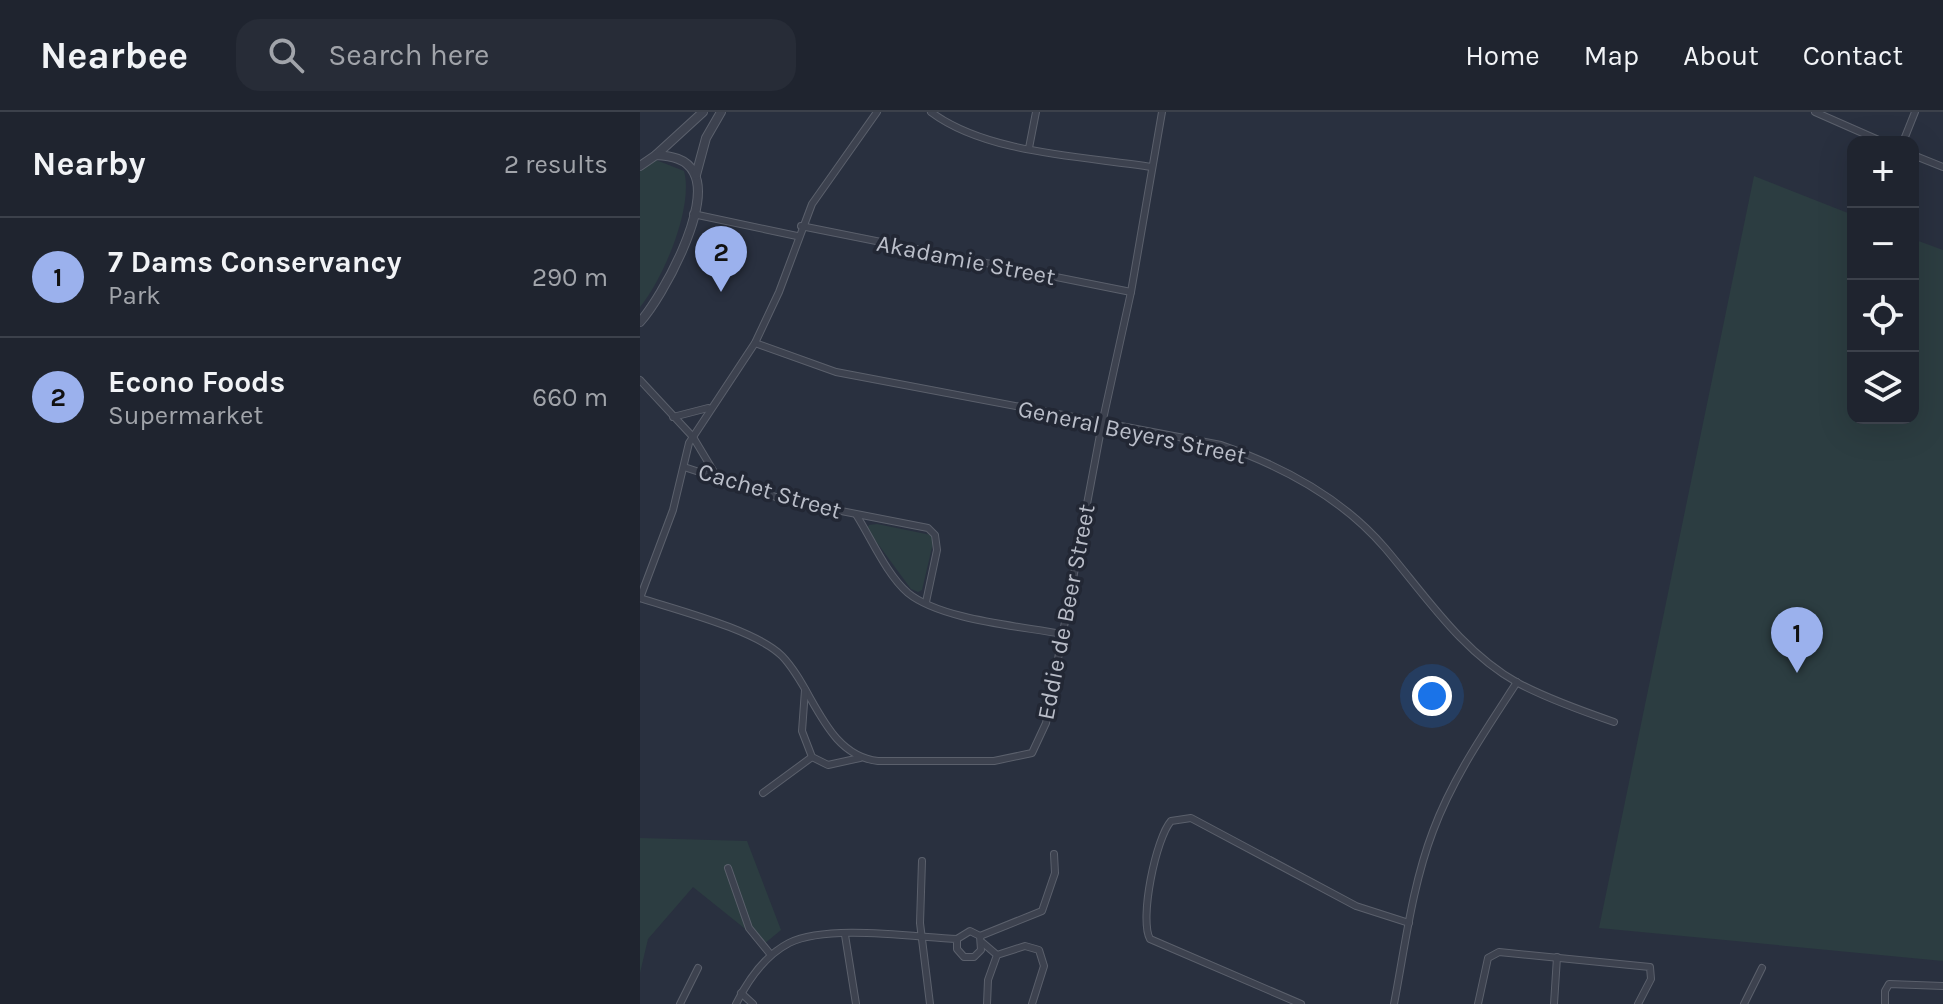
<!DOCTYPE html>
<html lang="en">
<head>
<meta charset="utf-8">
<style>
  :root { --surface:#1f242f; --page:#272c37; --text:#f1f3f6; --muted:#a1a4aa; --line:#3c414b; --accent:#9bb1ed }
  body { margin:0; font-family:Karla,sans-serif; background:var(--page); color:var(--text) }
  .controls { position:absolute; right:24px; top:24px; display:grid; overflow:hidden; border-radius:16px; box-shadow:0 8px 32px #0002 }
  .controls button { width:72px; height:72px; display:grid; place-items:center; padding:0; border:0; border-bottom:2px solid var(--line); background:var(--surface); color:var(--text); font:40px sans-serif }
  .you { position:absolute; left:792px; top:584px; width:28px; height:28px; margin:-20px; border:6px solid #fff; border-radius:50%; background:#1a73e8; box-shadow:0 0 0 12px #1a73e833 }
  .badge { display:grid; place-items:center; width:52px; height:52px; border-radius:50%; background:var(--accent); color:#111; font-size:26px; font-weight:700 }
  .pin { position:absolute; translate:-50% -66px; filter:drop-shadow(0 2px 4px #0008) }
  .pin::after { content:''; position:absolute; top:42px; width:28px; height:24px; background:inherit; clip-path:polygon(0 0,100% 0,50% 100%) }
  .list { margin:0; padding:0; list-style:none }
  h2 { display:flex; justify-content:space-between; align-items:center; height:104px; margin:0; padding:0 32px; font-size:34px }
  h2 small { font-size:26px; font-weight:400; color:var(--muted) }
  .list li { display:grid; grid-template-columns:52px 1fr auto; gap:24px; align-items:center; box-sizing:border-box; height:120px; padding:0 32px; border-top:2px solid var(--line) }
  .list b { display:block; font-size:30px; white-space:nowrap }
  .list p { margin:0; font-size:26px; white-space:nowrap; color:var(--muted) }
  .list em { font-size:26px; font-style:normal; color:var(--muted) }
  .icon { flex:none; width:44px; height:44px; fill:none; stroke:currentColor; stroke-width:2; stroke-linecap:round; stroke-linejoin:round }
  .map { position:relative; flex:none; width:1303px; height:892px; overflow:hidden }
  header { display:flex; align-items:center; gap:48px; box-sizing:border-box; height:112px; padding:0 40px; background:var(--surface); border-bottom:2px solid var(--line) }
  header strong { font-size:38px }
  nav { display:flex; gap:44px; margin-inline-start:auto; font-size:28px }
  .search { width:560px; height:72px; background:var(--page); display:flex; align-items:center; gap:20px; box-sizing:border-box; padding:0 28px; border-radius:24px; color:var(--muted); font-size:30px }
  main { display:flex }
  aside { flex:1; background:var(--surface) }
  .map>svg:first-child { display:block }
  .green { fill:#2c3d41 }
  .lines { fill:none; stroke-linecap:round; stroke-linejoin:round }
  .minor-casing { stroke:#5b606c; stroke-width:8 }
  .tertiary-casing { stroke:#5b606c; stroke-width:10 }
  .minor { stroke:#3d424f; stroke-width:6 }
  .tertiary { stroke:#3d424f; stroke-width:8 }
  .labels { text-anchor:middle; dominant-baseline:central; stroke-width:7; stroke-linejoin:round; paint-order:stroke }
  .street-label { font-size:24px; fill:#babec9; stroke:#222734 }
</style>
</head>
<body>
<header>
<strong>Nearbee</strong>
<div class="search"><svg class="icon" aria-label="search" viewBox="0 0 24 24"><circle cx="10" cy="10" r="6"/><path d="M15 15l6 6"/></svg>Search here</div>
<nav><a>Home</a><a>Map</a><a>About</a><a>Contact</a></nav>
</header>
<main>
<aside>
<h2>Nearby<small>2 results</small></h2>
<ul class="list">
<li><span class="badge">1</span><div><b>7 Dams Conservancy</b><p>Park</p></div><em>290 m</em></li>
<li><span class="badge">2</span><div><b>Econo Foods</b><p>Supermarket</p></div><em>660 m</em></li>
</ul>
</aside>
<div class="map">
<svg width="1303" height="892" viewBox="0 0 1303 892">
  <rect width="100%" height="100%" fill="#29303f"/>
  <g class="green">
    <path d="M16,48L44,59C54,95 23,167 0,195V56Z"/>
    <polygon points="1114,64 1213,103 1213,306 1273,306 1273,127 1303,138 1303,849 959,816"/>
    <polygon points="237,412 291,423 293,431 282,478 278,480 271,477 227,417 229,413"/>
    <polygon points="0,726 107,729 141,818 124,832 53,775 8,827 0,861"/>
  </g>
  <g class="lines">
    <defs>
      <g id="minor">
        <path d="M291,0C347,42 443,44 512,55"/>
        <polyline points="1175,0 1243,30"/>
        <polyline points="1263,30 1275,0"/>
        <polyline points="389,36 396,0"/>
        <polyline points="1273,43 1303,55"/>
        <polyline points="53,102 157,124"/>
        <polyline points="161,114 491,180"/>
        <path d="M115,231L196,260L581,333C642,354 703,387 745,436C785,483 822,540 878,571C908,587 942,599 974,610"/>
        <polyline points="0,268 53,325 77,365"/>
        <polyline points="33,305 68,296"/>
        <polyline points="44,355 145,388 288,416 295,423 297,438 286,490"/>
        <path d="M217,404C232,428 247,463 268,481C301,508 380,514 422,522"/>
        <path d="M0,486C37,498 116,518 142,544C174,577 185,643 238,649H354L392,641L406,611L462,312L491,180L522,0"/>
        <polyline points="0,486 33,398 49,331 115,231 139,180 172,92 237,0"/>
        <polyline points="165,578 162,619 172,645 188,653 220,646"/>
        <polyline points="123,681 172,645"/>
        <polyline points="282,749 280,811 290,892"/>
        <polyline points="88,756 109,816 131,843"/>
        <polyline points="205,823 216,892"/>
        <polyline points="340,824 402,799 415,761 414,742"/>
        <polyline points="343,831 357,843 348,868 347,892"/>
        <polyline points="357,843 385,834 399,838 404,854 392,892"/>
        <polyline points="101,881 113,892"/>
        <polyline points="40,892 58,856"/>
        <path d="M96,892C108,868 124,844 149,831C188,812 273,825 317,827L330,819L340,824L341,838L334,845H324L317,837V827"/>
        <path d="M661,892L510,827C499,807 516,726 531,709L551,706L716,794L769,811"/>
        <path d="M754,892C765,835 772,774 793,719C813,665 846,618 877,570"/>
        <polyline points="838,892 848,846 859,840 1010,855 1011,867 998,892"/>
        <polyline points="914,892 917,845"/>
        <polyline points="1104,892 1122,856"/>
        <polyline points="1245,892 1245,879 1249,872 1303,874"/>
      </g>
      <g id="tertiary">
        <polyline points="16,43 63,0"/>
        <path d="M0,54L16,43C30,44 47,46 54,61C72,94 23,184 0,210"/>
        <polyline points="56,63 66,26 81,0"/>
      </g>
    </defs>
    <use href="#minor" class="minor-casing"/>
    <use href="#tertiary" class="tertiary-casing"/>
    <use href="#minor" class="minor"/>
    <use href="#tertiary" class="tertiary"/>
  </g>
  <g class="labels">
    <g class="street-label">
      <text transform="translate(326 148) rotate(11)">Akadamie Street</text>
      <text transform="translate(492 320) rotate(12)">General Beyers Street</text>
      <text transform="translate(130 379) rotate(16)">Cachet Street</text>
      <text transform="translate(426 500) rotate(-79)">Eddie de Beer Street</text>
    </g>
  </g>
</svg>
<div class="controls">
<button>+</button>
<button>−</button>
<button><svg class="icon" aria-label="locate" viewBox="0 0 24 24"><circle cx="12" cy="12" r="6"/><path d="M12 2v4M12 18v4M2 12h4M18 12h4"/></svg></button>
<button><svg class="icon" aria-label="layers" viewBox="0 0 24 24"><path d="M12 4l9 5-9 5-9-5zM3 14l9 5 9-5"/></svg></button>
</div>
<div class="you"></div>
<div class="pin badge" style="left:1157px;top:561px">1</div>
<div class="pin badge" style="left:81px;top:180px">2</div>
</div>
</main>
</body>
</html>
